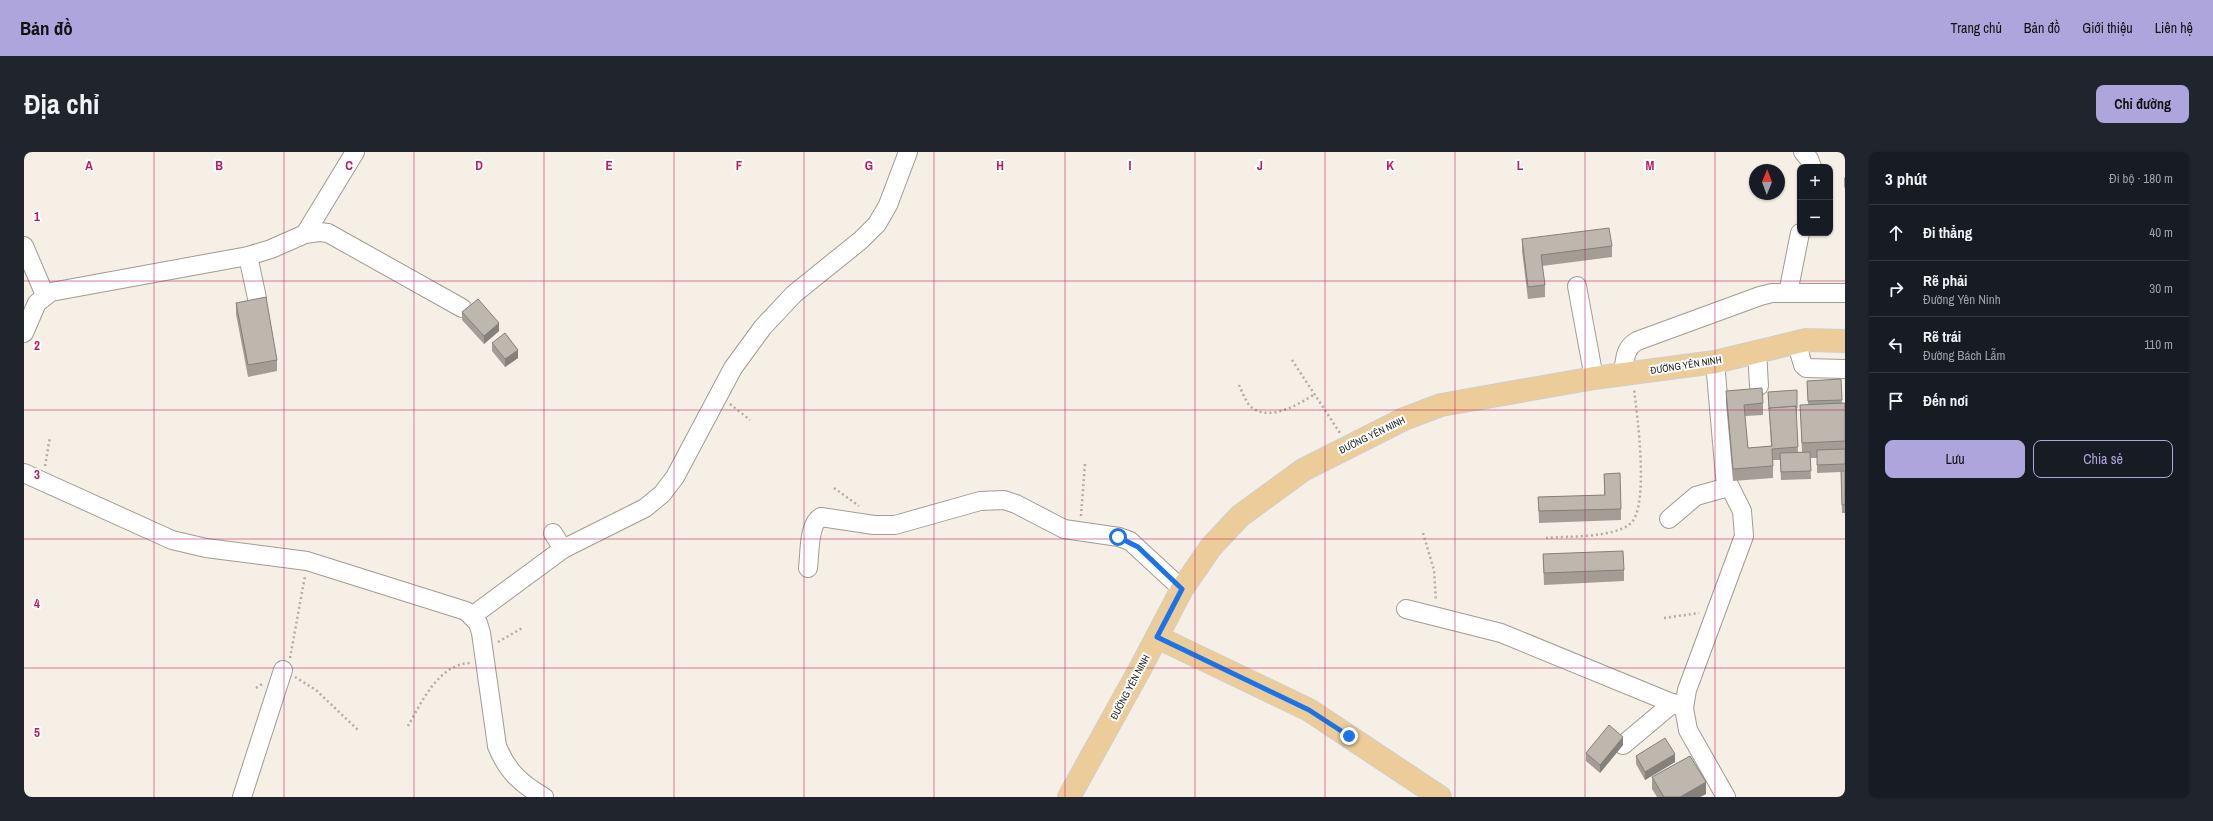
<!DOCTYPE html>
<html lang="vi">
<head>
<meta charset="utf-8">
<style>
  :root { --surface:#171b24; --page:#20242c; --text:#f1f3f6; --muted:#9ea1a6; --line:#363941; --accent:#aea5dc }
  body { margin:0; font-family:"Archivo Narrow",sans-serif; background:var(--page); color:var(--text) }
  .controls { position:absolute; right:12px; top:12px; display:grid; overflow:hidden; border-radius:8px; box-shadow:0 1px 3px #0004 }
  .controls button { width:36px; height:36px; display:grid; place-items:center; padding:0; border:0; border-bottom:1px solid var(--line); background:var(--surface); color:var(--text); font:20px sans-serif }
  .compass { position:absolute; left:1725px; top:12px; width:36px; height:36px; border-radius:50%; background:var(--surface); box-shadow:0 1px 3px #0004; rotate:1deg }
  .stop { position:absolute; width:12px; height:12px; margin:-9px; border:3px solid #1a73e8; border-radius:50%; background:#fff }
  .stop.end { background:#1a73e8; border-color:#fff; box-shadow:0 1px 4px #0008 }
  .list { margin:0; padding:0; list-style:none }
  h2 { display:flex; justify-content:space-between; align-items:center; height:52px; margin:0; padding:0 16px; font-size:17px }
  h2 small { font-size:13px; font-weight:400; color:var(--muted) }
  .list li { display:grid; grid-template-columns:26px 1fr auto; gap:12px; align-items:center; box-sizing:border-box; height:56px; padding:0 16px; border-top:1px solid var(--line) }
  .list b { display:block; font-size:15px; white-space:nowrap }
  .list p { margin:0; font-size:13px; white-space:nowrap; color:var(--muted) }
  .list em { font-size:13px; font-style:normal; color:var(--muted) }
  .actions { display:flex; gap:8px; padding:12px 16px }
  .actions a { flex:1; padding:9px 0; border:1px solid var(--accent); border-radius:8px; text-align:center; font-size:14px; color:var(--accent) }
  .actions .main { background:var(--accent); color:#111 }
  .icon { flex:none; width:22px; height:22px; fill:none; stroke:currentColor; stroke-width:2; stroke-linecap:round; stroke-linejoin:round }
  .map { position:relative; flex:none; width:1821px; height:645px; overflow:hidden; border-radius:8px }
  header { display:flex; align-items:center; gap:24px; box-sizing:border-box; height:56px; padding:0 20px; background:var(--accent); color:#111 }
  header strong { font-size:19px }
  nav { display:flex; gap:22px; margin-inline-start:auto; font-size:14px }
  .intro { display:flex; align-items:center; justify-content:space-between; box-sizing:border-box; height:96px; padding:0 24px }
  h1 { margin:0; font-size:28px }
  .button { padding:10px 18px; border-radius:8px; background:var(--accent); color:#111; font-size:14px; font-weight:700 }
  main { display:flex; gap:24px; padding:0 24px }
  aside { flex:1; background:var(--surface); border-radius:8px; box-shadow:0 1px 3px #0004 }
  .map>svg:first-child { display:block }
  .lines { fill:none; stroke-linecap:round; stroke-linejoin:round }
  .minor-casing { stroke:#a19b92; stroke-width:20 }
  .major-casing { stroke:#cfcfce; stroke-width:24 }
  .path { stroke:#b2aca4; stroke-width:2.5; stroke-dasharray:2 3; stroke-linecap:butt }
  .minor { stroke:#fff; stroke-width:18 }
  .major { stroke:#eccc99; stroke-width:22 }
  .wall { fill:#a39d96 }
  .shaded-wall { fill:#84807a }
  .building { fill:#bdb7ae; stroke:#84807a }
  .route { stroke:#1a73e8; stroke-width:5 }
  .grid { fill:none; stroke:#c2185b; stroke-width:1; stroke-opacity:0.55 }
  .labels { text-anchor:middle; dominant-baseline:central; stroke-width:4; stroke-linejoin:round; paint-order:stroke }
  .street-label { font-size:10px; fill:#25231f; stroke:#fff }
  .grid-label { font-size:13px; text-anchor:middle; font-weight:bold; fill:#c2185b; stroke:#fff; stroke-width:4; stroke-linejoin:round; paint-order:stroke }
</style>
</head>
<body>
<header>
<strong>Bản đồ</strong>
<nav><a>Trang chủ</a><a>Bản đồ</a><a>Giới thiệu</a><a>Liên hệ</a></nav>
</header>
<div class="intro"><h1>Địa chỉ</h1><a class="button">Chỉ đường</a></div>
<main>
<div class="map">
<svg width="1821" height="645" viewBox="0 0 1821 645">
  <rect width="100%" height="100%" fill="#f6efe5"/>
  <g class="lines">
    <defs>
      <g id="minor">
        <polyline points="1779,0 1785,7 1788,15"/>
        <polyline points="281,82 331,0"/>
        <polyline points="0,94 21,143"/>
        <polyline points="224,104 233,146"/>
        <polyline points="1553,134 1570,226"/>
        <polyline points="1764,141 1776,81"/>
        <polyline points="0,181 13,151 27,140 224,104 247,97 281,82 295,80 304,81 438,156"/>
        <polyline points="1772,189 1779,213 1782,216 1821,217"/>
        <polyline points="1733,199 1735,234"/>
        <polyline points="1691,210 1701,325 1718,359 1720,384 1663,538 1660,556 1664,578 1702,645"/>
        <path d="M1599,222C1601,209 1600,196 1613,189L1736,144L1748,141H1821"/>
        <path d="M0,321L148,388L182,396L283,409L442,459L454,471L457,481L473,594C483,619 497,632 520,645"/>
        <polyline points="1645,367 1672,344 1704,335"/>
        <polyline points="529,381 539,397"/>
        <path d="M784,416C786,402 784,372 797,365L850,373H871L956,349L980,348L992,352L1040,377L1095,385L1106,389L1158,437"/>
        <polyline points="1382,457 1477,481 1660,556"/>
        <polyline points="448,464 539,397 621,356 638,342 651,325 709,216 739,175 770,142 837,88 853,72 864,53 884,0"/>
        <polyline points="1599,593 1649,551"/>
        <polyline points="218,645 259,518"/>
      </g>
      <g id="major">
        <polyline points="1133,485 1285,558 1416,645"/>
        <polyline points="1045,645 1116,517 1158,437 1187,395 1216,364 1279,318 1380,267 1417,253 1570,226 1691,210 1782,188 1821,189"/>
      </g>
    </defs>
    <use href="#minor" class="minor-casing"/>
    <use href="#major" class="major-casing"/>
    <g class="path">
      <polyline points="1268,208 1316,281"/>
      <path d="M1215,233C1218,240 1221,247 1225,253C1243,272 1275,252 1291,242"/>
      <polyline points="706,252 726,268"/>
      <polyline points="21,314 26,285"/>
      <polyline points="810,336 835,354"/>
      <polyline points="1057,364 1061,311"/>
      <polyline points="1399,381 1410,418 1412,449"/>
      <path d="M1522,386C1544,384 1589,386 1606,372C1626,356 1613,262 1610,237"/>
      <polyline points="1640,466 1675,461"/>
      <polyline points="474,490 500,475"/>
      <polyline points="266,506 281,424"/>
      <polyline points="271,525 292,538 334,578"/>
      <polyline points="232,536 238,532"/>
      <path d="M384,574C397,551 415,511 447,511"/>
    </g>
    <use href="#minor" class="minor"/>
    <use href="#major" class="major"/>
  </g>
  <g class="wall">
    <polygon points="1821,25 1821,37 1820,34 1820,26"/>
    <polygon points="1498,87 1588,94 1588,105 1518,114 1521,133 1521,145 1504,147 1498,99"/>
    <polygon points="212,151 253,208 253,219 224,225 212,162"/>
    <polygon points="438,160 475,179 460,192 438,168"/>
    <polygon points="468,191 494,206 481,215 468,199"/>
    <polygon points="1817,227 1818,251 1821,251 1821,361 1818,361 1817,320 1793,321 1793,306 1786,306 1787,327 1757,328 1756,308 1749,308 1749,326 1709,329 1702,251 1702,239 1739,251 1739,263 1721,264 1724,296 1747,294 1744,240 1773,256 1773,264 1772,264 1774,300 1778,300 1776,253 1784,253 1783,229"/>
    <polygon points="1580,322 1597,357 1597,368 1515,371 1514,345 1580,343"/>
    <polygon points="1519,402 1600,418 1600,429 1520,433"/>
    <polygon points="1599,593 1576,621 1562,609 1562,601"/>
    <polygon points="1612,604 1651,610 1621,628 1612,612"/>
    <polygon points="1628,625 1682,642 1676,645 1633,645 1628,637"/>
  </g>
  <g class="shaded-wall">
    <polygon points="475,171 475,179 460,192 460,184"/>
    <polygon points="494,198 494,206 481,215 481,207"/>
    <polygon points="1599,585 1599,593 1576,621 1576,613"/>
    <polygon points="1651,602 1651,610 1621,628 1621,620"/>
    <polygon points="1682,630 1682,642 1676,645 1656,645"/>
  </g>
  <g class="building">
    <polygon points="1585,76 1588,94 1517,103 1521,133 1504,135 1498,87"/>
    <polygon points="242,145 253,208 224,213 212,151"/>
    <polygon points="454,147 475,171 460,184 438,160"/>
    <polygon points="481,181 494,198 481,207 468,191"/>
    <polygon points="1817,227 1818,248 1784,249 1783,229"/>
    <polygon points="1738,236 1739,251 1720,253 1724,296 1748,294 1745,256 1772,254 1774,295 1748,297 1749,314 1709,317 1702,239"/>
    <polygon points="1773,238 1773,256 1772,256 1772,254 1745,256 1745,257 1744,240"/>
    <polygon points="1821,251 1821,289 1778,291 1776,253"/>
    <polygon points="1821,297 1821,312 1793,313 1793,298"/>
    <polygon points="1786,300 1787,319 1757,320 1756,301"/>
    <polygon points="1817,319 1821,319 1821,353 1818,353"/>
    <polygon points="1596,321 1597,357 1515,359 1514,345 1581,343 1580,322"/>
    <polygon points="1599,399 1600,418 1520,421 1519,402"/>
    <polygon points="1585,573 1599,585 1576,613 1562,601"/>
    <polygon points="1641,586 1651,602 1621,620 1612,604"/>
    <polygon points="1666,604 1682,630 1656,645 1640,645 1628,625"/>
  </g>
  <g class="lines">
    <polyline class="route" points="1094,385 1114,395 1158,437 1133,485 1285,558 1325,584"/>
  </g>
  <path class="grid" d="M130,0V645M260,0V645M390,0V645M520,0V645M650,0V645M780,0V645M910,0V645M1041,0V645M1171,0V645M1301,0V645M1431,0V645M1561,0V645M1691,0V645M0,129H1821M0,258H1821M0,387H1821M0,516H1821"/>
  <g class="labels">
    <g class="street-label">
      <text transform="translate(1662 213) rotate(-9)">ĐƯỜNG YÊN NINH</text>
      <text transform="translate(1348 283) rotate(-26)">ĐƯỜNG YÊN NINH</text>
      <text transform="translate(1106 535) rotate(-62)">ĐƯỜNG YÊN NINH</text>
    </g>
  </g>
  <g class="grid-label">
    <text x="65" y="18">A</text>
    <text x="195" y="18">B</text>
    <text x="325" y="18">C</text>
    <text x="455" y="18">D</text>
    <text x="585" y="18">E</text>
    <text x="715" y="18">F</text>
    <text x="845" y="18">G</text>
    <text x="976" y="18">H</text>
    <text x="1106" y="18">I</text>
    <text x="1236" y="18">J</text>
    <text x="1366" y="18">K</text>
    <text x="1496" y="18">L</text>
    <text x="1626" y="18">M</text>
    <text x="13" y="69">1</text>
    <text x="13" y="198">2</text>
    <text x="13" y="327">3</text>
    <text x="13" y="456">4</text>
    <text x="13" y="585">5</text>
  </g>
</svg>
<div class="controls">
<button>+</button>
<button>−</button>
</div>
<svg class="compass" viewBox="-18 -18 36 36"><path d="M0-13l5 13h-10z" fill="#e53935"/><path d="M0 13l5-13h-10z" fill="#9ea1a6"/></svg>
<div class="stop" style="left:1094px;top:385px"></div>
<div class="stop end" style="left:1325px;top:584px"></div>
</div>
<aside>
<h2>3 phút<small>Đi bộ · 180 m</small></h2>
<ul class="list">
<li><svg class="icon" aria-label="ahead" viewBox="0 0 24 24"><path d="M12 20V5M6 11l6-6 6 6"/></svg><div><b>Đi thẳng</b></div><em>40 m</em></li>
<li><svg class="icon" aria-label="right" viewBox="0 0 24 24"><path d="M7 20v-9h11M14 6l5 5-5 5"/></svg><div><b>Rẽ phải</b><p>Đường Yên Ninh</p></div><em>30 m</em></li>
<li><svg class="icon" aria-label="left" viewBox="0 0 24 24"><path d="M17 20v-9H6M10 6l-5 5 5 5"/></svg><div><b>Rẽ trái</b><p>Đường Bách Lẫm</p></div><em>110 m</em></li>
<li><svg class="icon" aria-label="arrive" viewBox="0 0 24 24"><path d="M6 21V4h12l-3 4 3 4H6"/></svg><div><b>Đến nơi</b></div></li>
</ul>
<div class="actions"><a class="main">Lưu</a><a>Chia sẻ</a></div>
</aside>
</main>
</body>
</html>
